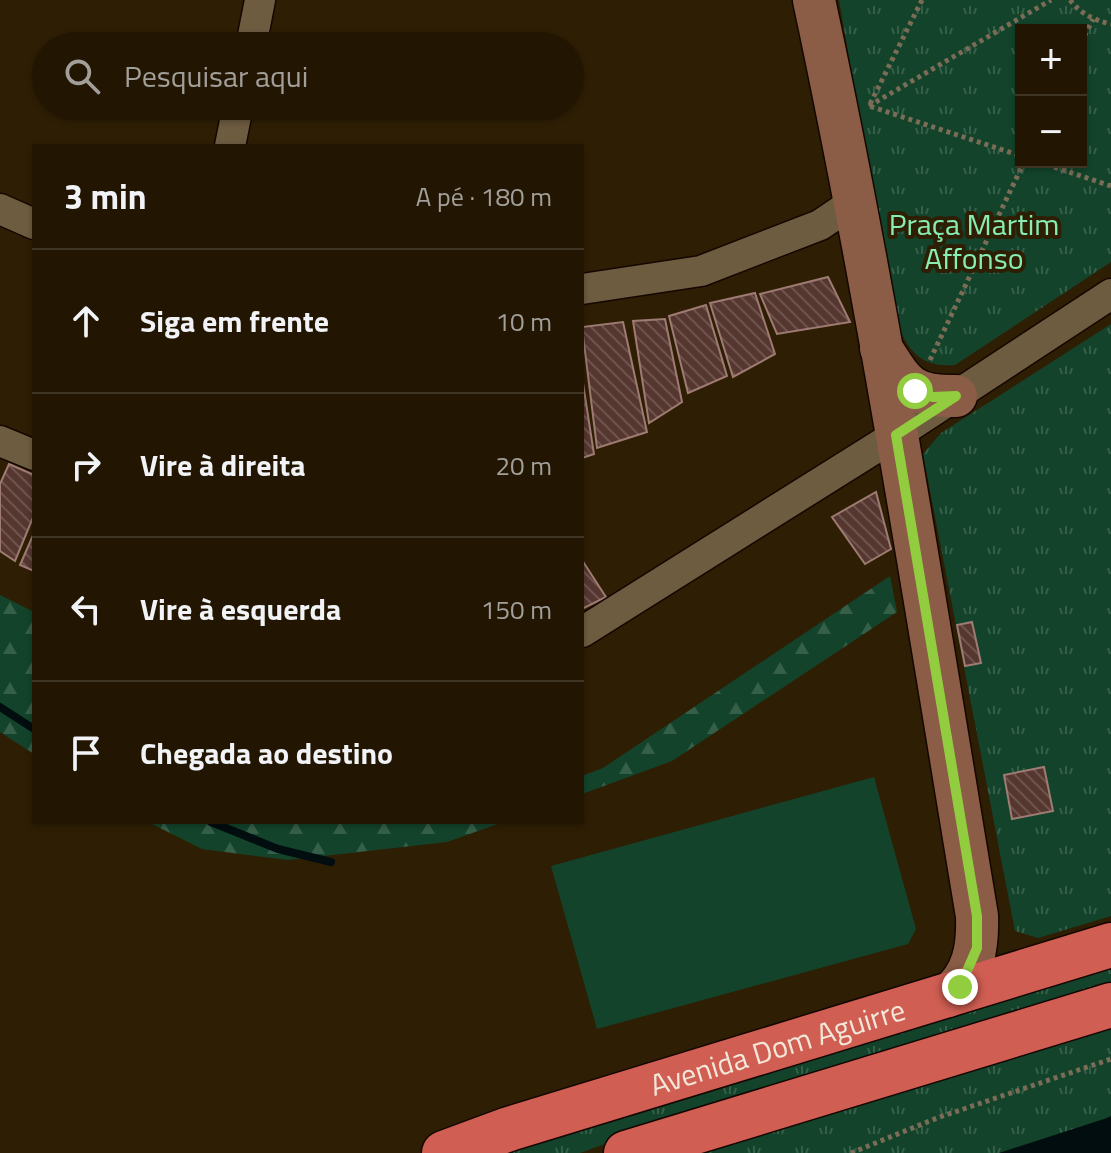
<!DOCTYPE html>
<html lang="pt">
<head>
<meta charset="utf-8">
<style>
  :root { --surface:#221603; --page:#2a1f0d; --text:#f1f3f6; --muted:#a29f9a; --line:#3f3525 }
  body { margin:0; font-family:"Titillium Web",sans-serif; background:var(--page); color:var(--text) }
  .controls { position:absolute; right:24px; top:24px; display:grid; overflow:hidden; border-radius:0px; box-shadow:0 2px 6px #0004 }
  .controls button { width:72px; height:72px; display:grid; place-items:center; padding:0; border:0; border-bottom:2px solid var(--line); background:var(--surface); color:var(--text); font:40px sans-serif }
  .stop { position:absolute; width:24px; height:24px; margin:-18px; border:6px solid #92cd3f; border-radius:50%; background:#fff }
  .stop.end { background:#92cd3f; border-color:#fff; box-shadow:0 2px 8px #0008 }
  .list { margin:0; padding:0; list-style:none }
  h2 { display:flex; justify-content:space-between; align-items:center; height:104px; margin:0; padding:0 32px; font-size:34px }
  h2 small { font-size:26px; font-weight:400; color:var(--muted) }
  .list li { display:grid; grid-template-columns:52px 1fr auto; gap:24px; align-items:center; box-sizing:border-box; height:144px; padding:0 32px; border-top:2px solid var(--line) }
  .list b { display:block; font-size:30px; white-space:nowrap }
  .list em { font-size:26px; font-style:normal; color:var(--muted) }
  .icon { flex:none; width:44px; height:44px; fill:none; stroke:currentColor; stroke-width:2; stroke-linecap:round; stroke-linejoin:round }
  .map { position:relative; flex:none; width:1111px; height:1153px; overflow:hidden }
  .search { position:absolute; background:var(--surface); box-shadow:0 2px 6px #0004; left:32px; top:32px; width:552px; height:88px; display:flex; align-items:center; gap:20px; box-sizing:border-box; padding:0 28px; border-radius:44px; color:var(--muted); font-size:30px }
  .panel { position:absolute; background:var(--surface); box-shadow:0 2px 6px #0004; left:32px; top:144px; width:552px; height:680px; border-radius:0px }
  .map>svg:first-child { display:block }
  .grass { fill:url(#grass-tufts); fill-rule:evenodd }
  .forest { fill:url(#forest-firs) }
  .pitch { fill:#13442b }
  .water { fill:#020d0f }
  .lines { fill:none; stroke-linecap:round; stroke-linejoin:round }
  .stream { stroke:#020d0f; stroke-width:8 }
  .building { fill:url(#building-back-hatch); stroke:#9e7b73; stroke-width:2 }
  .street-casing { stroke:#150700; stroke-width:33 }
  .secondary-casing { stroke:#150700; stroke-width:45 }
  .highway-casing { stroke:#150700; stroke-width:47 }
  .path { stroke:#7a6c56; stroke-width:5; stroke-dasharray:4 4; stroke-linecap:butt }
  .street { stroke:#6e5c41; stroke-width:30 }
  .secondary { stroke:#8b5d46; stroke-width:42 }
  .highway { stroke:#d05e53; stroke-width:44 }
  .route { stroke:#92cd3f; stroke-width:10 }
  .labels { text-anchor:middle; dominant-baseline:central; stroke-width:8; stroke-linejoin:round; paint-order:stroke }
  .park-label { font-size:30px; fill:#87edb3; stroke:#2e1e04 }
  .street-label { font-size:30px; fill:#f2e7d8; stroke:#2e1e04 }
</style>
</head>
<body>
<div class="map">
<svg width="1111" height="1153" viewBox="0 0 1111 1153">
  <defs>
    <pattern id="grass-tufts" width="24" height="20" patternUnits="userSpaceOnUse" patternTransform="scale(2)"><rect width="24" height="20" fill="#13442b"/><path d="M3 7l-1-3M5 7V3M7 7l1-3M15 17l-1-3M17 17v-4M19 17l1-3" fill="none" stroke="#365f49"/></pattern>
    <pattern id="forest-firs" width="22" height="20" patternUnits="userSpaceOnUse" patternTransform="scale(2)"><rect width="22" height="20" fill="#13442b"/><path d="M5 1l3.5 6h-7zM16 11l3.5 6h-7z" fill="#365f49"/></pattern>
    <pattern id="building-back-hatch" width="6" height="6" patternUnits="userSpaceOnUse" patternTransform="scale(2)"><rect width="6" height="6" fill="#553730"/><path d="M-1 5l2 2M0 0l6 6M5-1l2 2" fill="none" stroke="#6e544d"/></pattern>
  </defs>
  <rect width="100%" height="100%" fill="#2e1e04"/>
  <g class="grass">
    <path d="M839,0H1111V262L955,365C918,368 907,348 894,317ZM1021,30H1081V162H1021Z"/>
    <polygon points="1111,324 1111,916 1038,938 1015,931 923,454 941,433"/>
    <polygon points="1111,960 1111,986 638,1132 580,1153 487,1153"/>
    <polygon points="1111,1020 1111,1153 674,1153"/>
  </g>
  <g class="forest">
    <polygon points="890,576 897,612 672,761 582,794 582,776 603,768"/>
    <polygon points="0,595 34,612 34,754 0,732"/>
    <polygon points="148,822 503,822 447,842 288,860 202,849"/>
  </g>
  <polygon class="pitch" points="874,777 916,929 908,944 597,1029 551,866"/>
  <polygon class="water" points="1111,1116 1111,1153 999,1153 1107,1118"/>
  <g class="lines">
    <g class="stream">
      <polyline points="0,707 34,729"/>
      <polyline points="211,822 278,849 331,862"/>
    </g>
  </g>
  <g class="building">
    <polygon points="828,277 850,322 777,334 760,294"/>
    <polygon points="755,293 775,354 733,377 710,303"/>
    <polygon points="706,305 727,376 688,393 669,316"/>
    <polygon points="665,319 682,402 649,423 633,321"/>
    <polygon points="623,322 647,432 597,448 582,327"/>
    <polygon points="582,377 594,454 582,458"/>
    <polygon points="9,464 34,475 34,515 15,561 0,551 0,484"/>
    <polygon points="876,492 891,549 865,564 832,517"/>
    <polygon points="34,533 34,571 20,565"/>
    <polygon points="582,560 606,597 582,609"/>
    <polygon points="972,622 981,663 965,666 957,625"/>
    <polygon points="1044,767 1053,811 1012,819 1004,775"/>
  </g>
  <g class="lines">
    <defs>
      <g id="street">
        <polyline points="251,46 260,0"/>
        <polyline points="230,146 238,106"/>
        <polyline points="0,209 34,224"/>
        <polyline points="582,289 701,271 820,225 854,202"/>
        <polyline points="0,441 34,455"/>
        <polyline points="582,632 896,435 1111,294"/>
      </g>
      <g id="secondary">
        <path d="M814,0C879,303 926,610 977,916C978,947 974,975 948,996"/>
        <path d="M881,348C904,384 910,397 956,396"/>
      </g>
      <g id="highway">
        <path id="s1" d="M444,1153L509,1129L1111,945"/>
        <polyline points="626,1153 1111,1005"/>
      </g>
    </defs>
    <use href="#street" class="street-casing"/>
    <use href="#secondary" class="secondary-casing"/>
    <use href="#highway" class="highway-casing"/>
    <g class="path">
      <polyline points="922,0 869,106 1021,156"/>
      <path d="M1070,0C1081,14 1094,20 1111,24"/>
      <polyline points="1081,43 1093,19"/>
      <polyline points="869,106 1051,0"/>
      <polyline points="1039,162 1111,186"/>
      <polyline points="930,360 1024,162"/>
      <polyline points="851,1153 937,1118 1111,1059"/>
    </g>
    <use href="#street" class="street"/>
    <use href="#secondary" class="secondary"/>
    <use href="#highway" class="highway"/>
  </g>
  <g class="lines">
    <polyline class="route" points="915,391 933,397 956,396 896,435 977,916 977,948 960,987"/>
  </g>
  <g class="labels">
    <g class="park-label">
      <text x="974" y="224">Praça Martim<tspan x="974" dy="34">Affonso</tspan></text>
    </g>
    <g class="street-label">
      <text stroke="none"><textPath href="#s1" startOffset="350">Avenida Dom Aguirre</textPath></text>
    </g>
  </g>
</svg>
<div class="controls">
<button>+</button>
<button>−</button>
</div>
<div class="stop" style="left:915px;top:391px"></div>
<div class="stop end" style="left:960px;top:987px"></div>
<div class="search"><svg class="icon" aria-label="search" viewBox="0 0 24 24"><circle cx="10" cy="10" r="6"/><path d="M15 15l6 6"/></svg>Pesquisar aqui</div>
<section class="panel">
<h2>3 min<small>A pé · 180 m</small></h2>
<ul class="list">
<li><svg class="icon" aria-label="ahead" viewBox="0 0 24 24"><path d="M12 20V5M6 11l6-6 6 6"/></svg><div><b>Siga em frente</b></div><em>10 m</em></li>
<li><svg class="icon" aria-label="right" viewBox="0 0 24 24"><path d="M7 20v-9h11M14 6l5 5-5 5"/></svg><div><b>Vire à direita</b></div><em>20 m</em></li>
<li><svg class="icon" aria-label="left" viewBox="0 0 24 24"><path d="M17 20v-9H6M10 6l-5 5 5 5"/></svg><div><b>Vire à esquerda</b></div><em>150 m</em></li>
<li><svg class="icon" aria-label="arrive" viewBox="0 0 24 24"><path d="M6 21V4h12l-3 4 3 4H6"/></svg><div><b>Chegada ao destino</b></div></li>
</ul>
</section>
</div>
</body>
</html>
